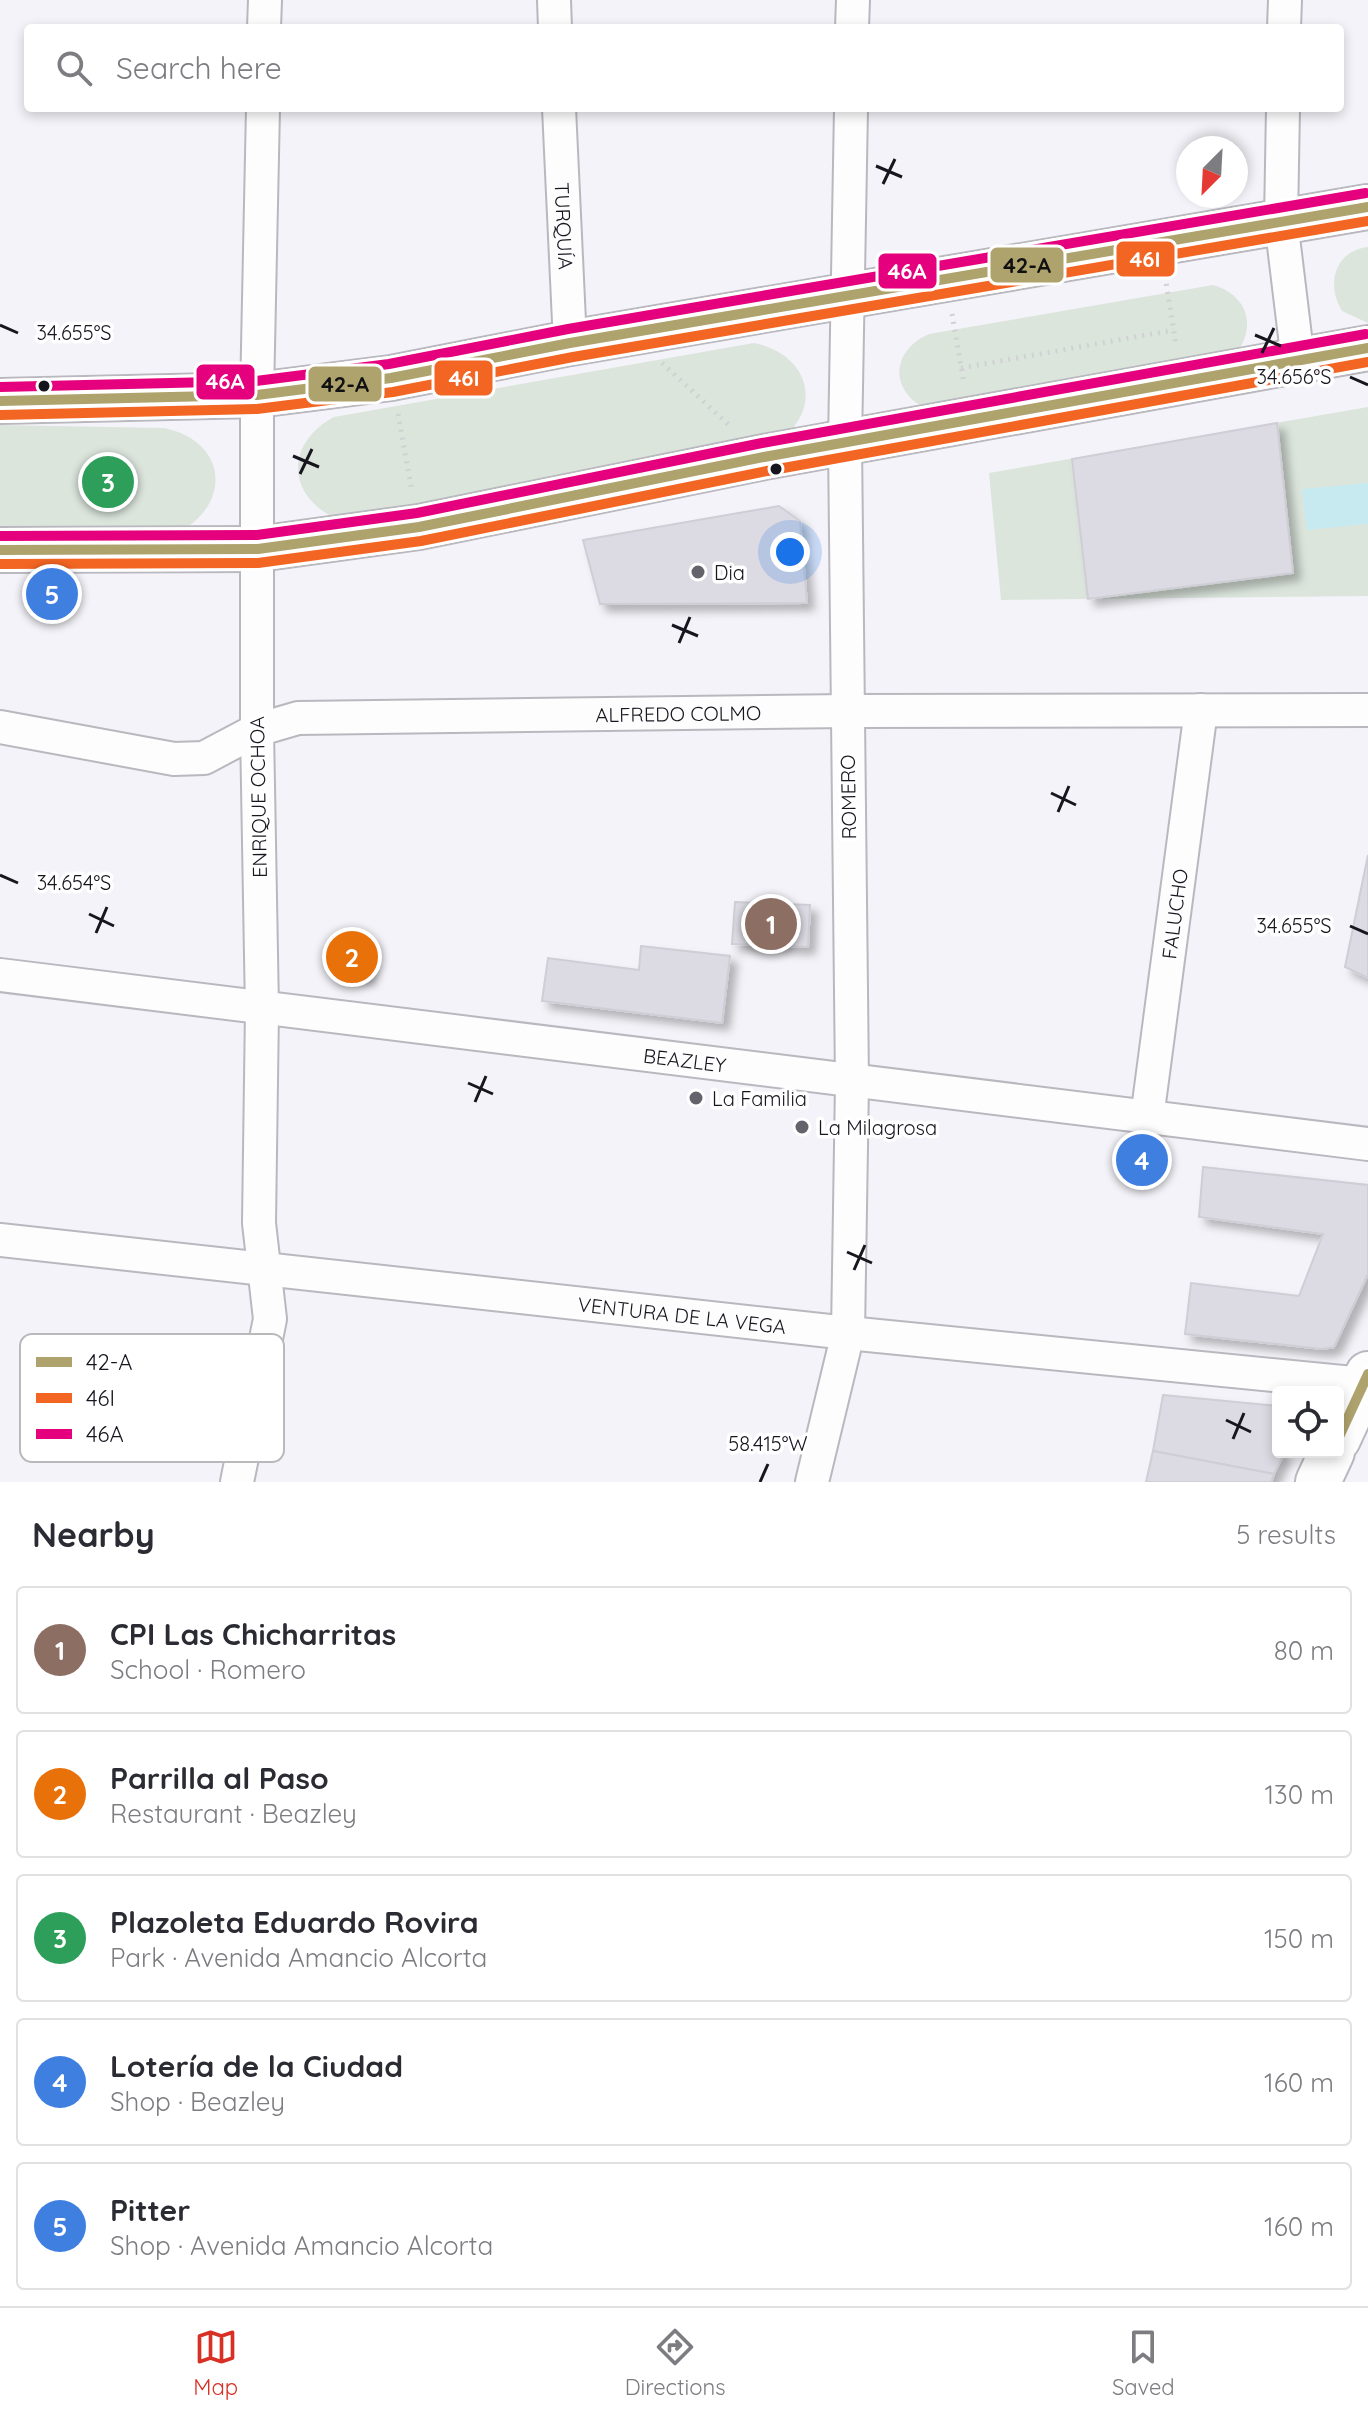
<!DOCTYPE html>
<html lang="en">
<head>
<meta charset="utf-8">
<style>
  :root { --surface:#fff; --page:#f2f2f3; --text:#2b2b33; --muted:#7c7c81; --line:#e1e1e2; --accent:#d93025 }
  body { margin:0; font-family:Quicksand,sans-serif; background:var(--page); color:var(--text) }
  .controls { position:absolute; right:24px; bottom:24px; display:grid; overflow:hidden; border-radius:8px; box-shadow:0 4px 12px #0003 }
  .controls button { width:72px; height:72px; display:grid; place-items:center; padding:0; border:0; border-bottom:2px solid var(--line); background:var(--surface); color:var(--text); font:40px sans-serif }
  .compass { position:absolute; left:1176px; top:136px; width:72px; height:72px; border-radius:50%; background:var(--surface); box-shadow:0 4px 12px #0003; rotate:204deg }
  .you { position:absolute; left:790px; top:552px; width:28px; height:28px; margin:-20px; border:6px solid #fff; border-radius:50%; background:#1a73e8; box-shadow:0 0 0 12px #1a73e833 }
  .badge { display:grid; place-items:center; width:52px; height:52px; border-radius:50%; background:var(--accent); color:#fff; font-size:26px; font-weight:700 }
  .pin { position:absolute; translate:-50% -50%; border:4px solid #fff; box-shadow:0 2px 8px #0006 }
  .list { margin:0; padding:0; list-style:none }
  h2 { display:flex; justify-content:space-between; align-items:center; height:104px; margin:0; padding:0 32px; font-size:34px }
  h2 small { font-size:26px; font-weight:400; color:var(--muted) }
  .list li { display:grid; grid-template-columns:52px 1fr auto; gap:24px; align-items:center; box-sizing:border-box; height:128px; margin:0 16px 16px; padding:0 16px; border:2px solid var(--line); border-radius:8px }
  .list b { display:block; font-size:30px; white-space:nowrap }
  .list p { margin:0; font-size:26px; white-space:nowrap; color:var(--muted) }
  .list em { font-size:26px; font-style:normal; color:var(--muted) }
  .icon { flex:none; width:44px; height:44px; fill:none; stroke:currentColor; stroke-width:2; stroke-linecap:round; stroke-linejoin:round }
  .map { position:relative; flex:none; width:1368px; height:1482px; overflow:hidden }
  .search { position:absolute; background:var(--surface); box-shadow:0 4px 12px #0003; left:24px; right:24px; top:24px; height:88px; display:flex; align-items:center; gap:20px; box-sizing:border-box; padding:0 28px; border-radius:8px; color:var(--muted); font-size:30px }
  .sheet { height:824px; background:var(--surface) }
  nav { display:flex; justify-content:space-around; align-items:center; box-sizing:border-box; height:112px; border-top:2px solid var(--line); background:var(--surface); font-size:22px; color:var(--muted) }
  nav a { display:grid; justify-items:center; gap:4px }
  nav .on { color:var(--accent) }
  .map>svg:first-child { display:block }
  .green { fill:#dbe5dc }
  .water { fill:#c6eaf0 }
  .building { fill:#dcdae2; stroke:#cfcdd5; stroke-width:2; filter:url(#shadow) }
  .lines { fill:none; stroke-linecap:round; stroke-linejoin:round }
  .street-casing { stroke:#b9b8bf; stroke-width:36 }
  .secondary-casing { stroke:#b9b8bf; stroke-width:48 }
  .path { stroke:#d1d1d3; stroke-width:5; stroke-dasharray:2 6; stroke-linecap:butt }
  .street { stroke:#fdfdfe; stroke-width:32 }
  .secondary { stroke:#fdfdfe; stroke-width:44 }
  .bus-1-casing { stroke:#fff; stroke-width:16 }
  .bus-2-casing { stroke:#fff; stroke-width:16 }
  .bus-3-casing { stroke:#fff; stroke-width:16 }
  .bus-1 { stroke:#aea36d; stroke-width:10 }
  .bus-2 { stroke:#f26522; stroke-width:10 }
  .bus-3 { stroke:#e5007d; stroke-width:10 }
  .ticks { fill:none; stroke:#17151e; stroke-width:3 }
  .bus-dot { fill:#17151e; stroke:#fff; stroke-width:3 }
  .poi-dot { fill:#64636b; stroke:#fff; stroke-width:3 }
  .labels { text-anchor:middle; dominant-baseline:central; stroke-width:7; stroke-linejoin:round; paint-order:stroke }
  .street-label { font-size:20px; fill:#17151e; stroke:#fff }
  .poi-label { font-size:20px; fill:#17151e; stroke:#fff; text-anchor:start }
  .key { fill:#fff; stroke:#b9b9bc; stroke-width:2 }
  .key-label { font-size:22px; fill:#17151e }
  .ticks-label { font-size:20px; text-anchor:middle; fill:#17151e; stroke:#fff; stroke-width:7; stroke-linejoin:round; paint-order:stroke }
  .line-badge { stroke:#fff; stroke-width:3 }
  .badge-label { font-size:22px; text-anchor:middle; font-weight:bold; fill:#fff }
  .pale-badge-label { font-size:22px; text-anchor:middle; font-weight:bold; fill:#111 }
</style>
</head>
<body>
<div class="map">
<svg width="1368" height="1482" viewBox="0 0 1368 1482">
  <defs>
    <filter id="shadow"><feDropShadow dx="7" dy="7" stdDeviation="4" flood-color="#0004"/></filter>
  </defs>
  <rect width="100%" height="100%" fill="#f4f3f9"/>
  <g class="green">
    <path d="M1368,247V323L1342,311C1326,285 1334,251 1368,247Z"/>
    <path d="M1213,285C1245,294 1257,323 1238,351L932,411C890,396 888,352 929,334Z"/>
    <path d="M754,343C813,355 825,415 771,446L337,519C286,496 285,443 334,417Z"/>
    <polygon points="1368,407 1368,596 1001,600 989,473"/>
    <path d="M0,425L164,428C224,440 234,500 181,531L0,535Z"/>
  </g>
  <polygon class="water" points="1368,483 1368,524 1307,530 1302,489"/>
  <g class="building">
    <polygon points="1277,423 1293,573 1088,599 1072,459"/>
    <polygon points="779,506 800,521 807,603 600,604 583,540"/>
    <polygon points="1368,855 1368,978 1345,967"/>
    <polygon points="735,902 810,905 808,947 732,944"/>
    <polygon points="335,937 371,941 368,978 332,974"/>
    <polygon points="641,946 730,956 722,1023 542,1001 548,958 639,970"/>
    <polygon points="1203,1167 1368,1185 1368,1274 1334,1347 1322,1349 1185,1334 1191,1283 1299,1296 1323,1234 1199,1217"/>
    <polygon points="1163,1395 1278,1406 1278,1452 1285,1452 1274,1474 1153,1451"/>
    <polygon points="1153,1451 1274,1474 1271,1482 1146,1482"/>
  </g>
  <g class="lines">
    <defs>
      <g id="street">
        <polyline points="554,0 555,28"/>
        <polyline points="264,28 265,0"/>
        <polyline points="852,28 853,0"/>
        <polyline points="1284,28 1285,0"/>
        <path id="s1" d="M559,108L570,343"/>
        <polyline points="1283,108 1281,221 1298,361"/>
        <path id="s2" d="M0,727L174,759L204,758L257,730L298,718L847,711L1368,710"/>
        <path id="s3" d="M0,975L1368,1144"/>
        <path id="s4" d="M1147,1118L1201,710"/>
        <path id="s5" d="M0,1240L848,1333L1363,1384"/>
        <polyline points="237,1482 270,1319 259,1223 262,1010 257,730 257,395 263,108"/>
        <polyline points="812,1482 848,1333 852,1083 845,443 851,108"/>
      </g>
      <g id="secondary">
        <polyline points="0,401 257,395 391,378 570,343 1368,207"/>
        <polyline points="0,550 258,549 419,527 764,457 1368,348"/>
        <polyline points="1338,1439 1368,1374"/>
        <polyline points="1318,1482 1332,1452"/>
      </g>
    </defs>
    <use href="#street" class="street-casing"/>
    <use href="#secondary" class="secondary-casing"/>
    <g class="path">
      <polyline points="1165,276 1176,345"/>
      <polyline points="952,314 964,383"/>
      <polyline points="662,363 731,427"/>
      <polyline points="961,368 1174,330"/>
      <polyline points="398,414 412,491"/>
    </g>
    <use href="#street" class="street"/>
    <use href="#secondary" class="secondary"/>
    <defs>
      <g id="bus-1">
        <polyline points="0,401 257,395 391,378 570,343 1368,207"/>
        <polyline points="0,550 258,549 419,527 764,457 1368,348"/>
        <polyline points="1338,1439 1368,1374"/>
      </g>
      <g id="bus-2">
        <polyline points="0,415 257,409 393,392 573,357 1368,221"/>
        <polyline points="0,564 258,563 421,541 767,471 1368,362"/>
      </g>
      <g id="bus-3">
        <polyline points="0,387 256,381 389,364 568,329 1366,193"/>
        <polyline points="0,536 257,535 417,513 762,443 1366,334"/>
      </g>
    </defs>
    <use href="#bus-1" class="bus-1-casing"/>
    <use href="#bus-2" class="bus-2-casing"/>
    <use href="#bus-3" class="bus-3-casing"/>
    <use href="#bus-1" class="bus-1"/>
    <use href="#bus-2" class="bus-2"/>
    <use href="#bus-3" class="bus-3"/>
  </g>
  <path class="ticks" d="M876,166L902,177M883,184L895,159M0,325L18,333M1255,335L1281,346M1262,353L1274,328M1350,377L1368,385M293,456L319,467M300,474L312,449M672,625L698,636M679,643L690,617M1051,793L1076,805M1058,812L1069,786M0,875L18,883M89,914L114,926M1350,926L1368,934M96,933L107,907M468,1083L493,1094M475,1102L486,1076M847,1252L872,1263M854,1270L865,1245M1226,1420L1251,1432M1233,1439L1244,1413M760,1482L768,1464"/>
  <g class="bus-dot">
    <circle cx="44" cy="386" r="7"/>
    <circle cx="776" cy="469" r="7"/>
  </g>
  <g class="poi-dot">
    <circle cx="698" cy="572" r="8"/>
    <circle cx="696" cy="1098" r="8"/>
    <circle cx="802" cy="1127" r="8"/>
  </g>
  <g class="labels">
    <g class="street-label">
      <text stroke="none"><textPath href="#s1" startOffset="118">TURQUÍA</textPath></text>
      <text stroke="none"><textPath href="#s2" startOffset="690">ALFREDO COLMO</textPath></text>
      <text transform="translate(258 797) rotate(-91)">ENRIQUE OCHOA</text>
      <text transform="translate(848 797) rotate(-91)">ROMERO</text>
      <text stroke="none"><textPath href="#s4" startOffset="206">FALUCHO</textPath></text>
      <text stroke="none"><textPath href="#s3" startOffset="690">BEAZLEY</textPath></text>
      <text stroke="none"><textPath href="#s5" startOffset="686">VENTURA DE LA VEGA</textPath></text>
    </g>
    <g class="poi-label">
      <text x="714" y="572">Dia</text>
      <text x="712" y="1098">La Familia</text>
      <text x="818" y="1127">La Milagrosa</text>
    </g>
  </g>
  <rect x="20" y="1334" width="264" height="128" rx="12" class="key"/>
  <rect x="36" y="1357" width="36" height="10" fill="#aea36d"/>
  <rect x="36" y="1393" width="36" height="10" fill="#f26522"/>
  <rect x="36" y="1429" width="36" height="10" fill="#e5007d"/>
  <g class="key-label">
    <text x="86" y="1370">42-A</text>
    <text x="86" y="1406">46I</text>
    <text x="86" y="1442">46A</text>
  </g>
  <g class="ticks-label">
    <text x="74" y="340">34.655°S</text>
    <text x="1294" y="384">34.656°S</text>
    <text x="74" y="890">34.654°S</text>
    <text x="1294" y="933">34.655°S</text>
    <text x="768" y="1451">58.415°W</text>
  </g>
  <g class="line-badge">
    <rect x="1115" y="240" width="61" height="38" rx="8" fill="#f26522"/>
    <rect x="989" y="246" width="76" height="38" rx="8" fill="#aea36d"/>
    <rect x="877" y="252" width="61" height="38" rx="8" fill="#e5007d"/>
    <rect x="433" y="359" width="61" height="38" rx="8" fill="#f26522"/>
    <rect x="195" y="363" width="61" height="38" rx="8" fill="#e5007d"/>
    <rect x="307" y="365" width="76" height="38" rx="8" fill="#aea36d"/>
  </g>
  <g class="badge-label">
    <text x="1145" y="267">46I</text>
    <text x="907" y="279">46A</text>
    <text x="464" y="386">46I</text>
    <text x="225" y="389">46A</text>
  </g>
  <g class="pale-badge-label">
    <text x="1027" y="273">42-A</text>
    <text x="345" y="392">42-A</text>
  </g>
</svg>
<div class="controls">
<button><svg class="icon" aria-label="locate" viewBox="0 0 24 24"><circle cx="12" cy="12" r="6"/><path d="M12 2v4M12 18v4M2 12h4M18 12h4"/></svg></button>
</div>
<svg class="compass" viewBox="-18 -18 36 36"><path d="M0-13l5 13h-10z" fill="#e53935"/><path d="M0 13l5-13h-10z" fill="#7c7c81"/></svg>
<div class="you"></div>
<div class="pin badge" style="left:771px;top:924px;background:#8d6e63">1</div>
<div class="pin badge" style="left:352px;top:957px;background:#e8710a">2</div>
<div class="pin badge" style="left:108px;top:482px;background:#2e9e5b">3</div>
<div class="pin badge" style="left:1142px;top:1160px;background:#3f7fe0">4</div>
<div class="pin badge" style="left:52px;top:594px;background:#3f7fe0">5</div>
<div class="search"><svg class="icon" aria-label="search" viewBox="0 0 24 24"><circle cx="10" cy="10" r="6"/><path d="M15 15l6 6"/></svg>Search here</div>
</div>
<section class="sheet">
<h2>Nearby<small>5 results</small></h2>
<ul class="list">
<li><span class="badge" style="background:#8d6e63">1</span><div><b>CPI Las Chicharritas</b><p>School · Romero</p></div><em>80 m</em></li>
<li><span class="badge" style="background:#e8710a">2</span><div><b>Parrilla al Paso</b><p>Restaurant · Beazley</p></div><em>130 m</em></li>
<li><span class="badge" style="background:#2e9e5b">3</span><div><b>Plazoleta Eduardo Rovira</b><p>Park · Avenida Amancio Alcorta</p></div><em>150 m</em></li>
<li><span class="badge" style="background:#3f7fe0">4</span><div><b>Lotería de la Ciudad</b><p>Shop · Beazley</p></div><em>160 m</em></li>
<li><span class="badge" style="background:#3f7fe0">5</span><div><b>Pitter</b><p>Shop · Avenida Amancio Alcorta</p></div><em>160 m</em></li>
</ul>
</section>
<nav>
<a class="on"><svg class="icon" aria-label="map" viewBox="0 0 24 24"><path d="M3 6l6-2 6 2 6-2v14l-6 2-6-2-6 2zM9 4v14M15 6v14"/></svg>Map</a>
<a><svg class="icon" aria-label="directions" viewBox="0 0 24 24"><path d="M12 3l9 9-9 9-9-9zM9 14v-3h6M13 9l2 2-2 2"/></svg>Directions</a>
<a><svg class="icon" aria-label="saved" viewBox="0 0 24 24"><path d="M7 4h10v16l-5-4-5 4z"/></svg>Saved</a>
</nav>
</body>
</html>
